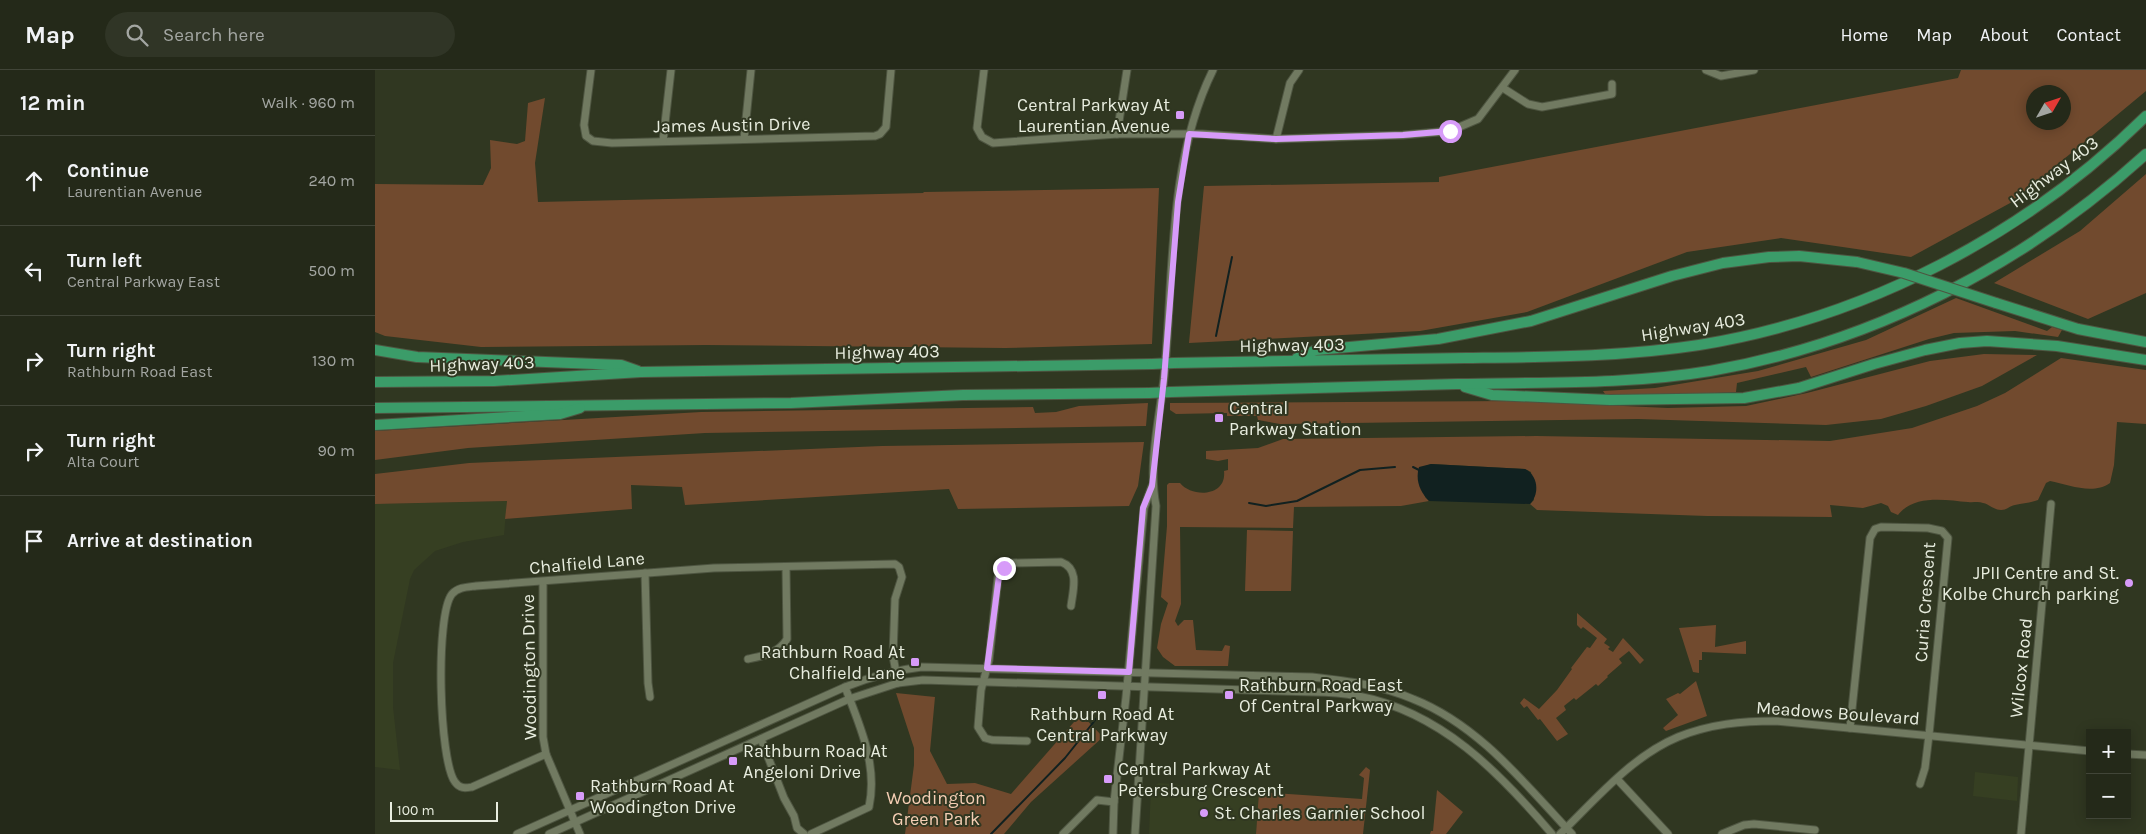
<!DOCTYPE html>
<html lang="en">
<head>
<meta charset="utf-8">
<style>
  :root { --surface:#242919; --page:#303526; --text:#f1f3f6; --muted:#a3a6a2; --line:#414538 }
  body { margin:0; font-family:Karla,sans-serif; background:var(--page); color:var(--text) }
  .controls { position:absolute; right:15px; bottom:15px; display:grid; overflow:hidden; border-radius:0px; box-shadow:0 2px 12px #0003 }
  .controls button { width:45px; height:45px; display:grid; place-items:center; padding:0; border:0; border-bottom:1px solid var(--line); background:var(--surface); color:var(--text); font:25px sans-serif }
  .compass { position:absolute; left:1651px; top:15px; width:45px; height:45px; border-radius:50%; background:var(--surface); box-shadow:0 2px 12px #0003; rotate:51deg }
  .scale { position:absolute; left:15px; bottom:12px; width:108px; box-sizing:border-box; padding-left:5px; border:2px solid #e8eddf; border-top:0; font-size:14px; line-height:18px; white-space:nowrap; color:#e8eddf; -webkit-text-stroke:4px #303721; paint-order:stroke }
  .stop { position:absolute; width:15px; height:15px; margin:-11px; border:4px solid #d79bf9; border-radius:50%; background:#fff }
  .stop.end { background:#d79bf9; border-color:#fff; box-shadow:0 1px 5px #0008 }
  .list { margin:0; padding:0; list-style:none }
  h2 { display:flex; justify-content:space-between; align-items:center; height:65px; margin:0; padding:0 20px; font-size:21px }
  h2 small { font-size:16px; font-weight:400; color:var(--muted) }
  .list li { display:grid; grid-template-columns:32px 1fr auto; gap:15px; align-items:center; box-sizing:border-box; height:90px; padding:0 20px; border-top:1px solid var(--line) }
  .list b { display:block; font-size:19px; white-space:nowrap }
  .list p { margin:0; font-size:16px; white-space:nowrap; color:var(--muted) }
  .list em { font-size:16px; font-style:normal; color:var(--muted) }
  .icon { flex:none; width:28px; height:28px; fill:none; stroke:currentColor; stroke-width:2; stroke-linecap:round; stroke-linejoin:round }
  .map { position:relative; flex:none; width:1771px; height:764px; overflow:hidden }
  header { display:flex; align-items:center; gap:30px; box-sizing:border-box; height:70px; padding:0 25px; background:var(--surface); border-bottom:1px solid var(--line) }
  header strong { font-size:24px }
  nav { display:flex; gap:28px; margin-inline-start:auto; font-size:18px }
  .search { width:350px; height:45px; background:var(--page); display:flex; align-items:center; gap:12px; box-sizing:border-box; padding:0 18px; border-radius:28px; color:var(--muted); font-size:19px }
  main { display:flex }
  aside { flex:1; background:var(--surface) }
  .map>svg:first-child { display:block }
  .built { fill:#363f22 }
  .green { fill:#714a2e; fill-rule:evenodd }
  .water { fill:#112120 }
  .lines { fill:none; stroke-linecap:round; stroke-linejoin:round }
  .stream { stroke:#112120; stroke-width:2 }
  .minor-casing { stroke:#4e5541; stroke-width:9 }
  .highway-casing { stroke:#4e5541; stroke-width:12 }
  .minor { stroke:#717a61; stroke-width:7 }
  .highway { stroke:#3b9c69; stroke-width:10 }
  .highway-bridge-casing { stroke:#4e5541; stroke-width:12; stroke-linecap:butt }
  .highway-bridge { stroke:#3b9c69; stroke-width:10 }
  .route { stroke:#d79bf9; stroke-width:6 }
  .poi-dot { fill:#d79bf9; stroke:#303721; stroke-width:2 }
  .labels { text-anchor:middle; dominant-baseline:central; stroke-width:4; stroke-linejoin:round; paint-order:stroke }
  .poi-label { font-size:18px; fill:#e8eddf; stroke:#303721; text-anchor:start }
  .street-label { font-size:18px; fill:#e8eddf; stroke:#303721 }
  .park-label { font-size:18px; fill:#f5ceb4; stroke:#303721 }
</style>
</head>
<body>
<header>
<strong>Map</strong>
<div class="search"><svg class="icon" aria-label="search" viewBox="0 0 24 24"><circle cx="10" cy="10" r="6"/><path d="M15 15l6 6"/></svg>Search here</div>
<nav><a>Home</a><a>Map</a><a>About</a><a>Contact</a></nav>
</header>
<main>
<aside>
<h2>12 min<small>Walk · 960 m</small></h2>
<ul class="list">
<li><svg class="icon" aria-label="ahead" viewBox="0 0 24 24"><path d="M12 20V5M6 11l6-6 6 6"/></svg><div><b>Continue</b><p>Laurentian Avenue</p></div><em>240 m</em></li>
<li><svg class="icon" aria-label="left" viewBox="0 0 24 24"><path d="M17 20v-9H6M10 6l-5 5 5 5"/></svg><div><b>Turn left</b><p>Central Parkway East</p></div><em>500 m</em></li>
<li><svg class="icon" aria-label="right" viewBox="0 0 24 24"><path d="M7 20v-9h11M14 6l5 5-5 5"/></svg><div><b>Turn right</b><p>Rathburn Road East</p></div><em>130 m</em></li>
<li><svg class="icon" aria-label="right" viewBox="0 0 24 24"><path d="M7 20v-9h11M14 6l5 5-5 5"/></svg><div><b>Turn right</b><p>Alta Court</p></div><em>90 m</em></li>
<li><svg class="icon" aria-label="arrive" viewBox="0 0 24 24"><path d="M6 21V4h12l-3 4 3 4H6"/></svg><div><b>Arrive at destination</b></div></li>
</ul>
</aside>
<div class="map">
<svg width="1771" height="764" viewBox="0 0 1771 764">
  <rect width="100%" height="100%" fill="#303721"/>
  <g class="built">
    <polygon points="132,431 129,465 88,472 60,481 39,500 35,509 18,593 18,637 25,700 0,697 0,434"/>
    <polygon points="1600,702 1643,707 1642,731 1598,726"/>
    <polygon points="784,713 884,722 881,764 774,764 776,718"/>
  </g>
  <g class="green">
    <path d="M1586,0H1771V21L1637,132L1536,187L1406,168L1312,182L1152,242L1045,261L814,273L829,116L1064,112V107L1583,8ZM1688,22V52H1658V22Z"/>
    <polygon points="170,28 160,93 163,132 548,123 549,122 784,118 777,274 630,278 331,275 106,277 10,266 0,262 0,114 108,115 116,98 115,70 142,74 150,71 153,33"/>
    <polygon points="1771,104 1771,223 1713,249 1619,213 1705,161"/>
    <polygon points="1581,228 1672,261 1677,257 1687,260 1683,267 1640,261 1579,263 1554,269 1436,307 1431,297 1362,313 1361,322 1320,324 1230,324 1228,321 1280,318 1383,301 1491,270"/>
    <polygon points="1609,284 1662,285 1607,316 1551,336 1506,349 1451,355 1263,349 905,354 883,350 882,346 852,346 852,343 801,344 795,340 795,333 1137,331 1293,338 1371,336 1432,323 1555,291"/>
    <path d="M1686,288L1771,300V354L1742,352L1739,395L1735,413C1718,425 1694,415 1675,411L1671,413L1663,430C1654,433 1648,433 1640,435C1634,436 1632,440 1626,440C1619,440 1614,434 1608,433C1603,431 1598,433 1593,432C1571,430 1539,424 1523,445L1516,442L1513,436L1506,433L1488,438L1455,435L1457,447L1332,446L1162,440L1155,434L1159,430L1156,402L1150,399L1056,394L1048,397L1050,427L1054,431L1026,436L919,437L918,458L805,457L806,534L800,551L803,556L809,550H818L821,580L847,581L850,575L855,576L853,596H800L788,587L782,578L786,554L793,533L786,527L792,456V415L794,413H805C817,428 852,427 849,401L853,400V389L843,391L831,389V381L883,378L908,369L1161,366L1455,371L1537,358L1602,336L1630,323Z"/>
    <polygon points="773,333 771,356 330,363 93,378 0,390 0,361 326,342 658,337 660,343 681,342 704,336"/>
    <polygon points="769,372 763,416 754,436 583,439 574,419 310,435 307,417 256,415 257,439 130,449 132,431 0,434 0,404 94,393 507,376"/>
    <polygon points="872,460 918,461 916,521 870,521"/>
    <polygon points="1202,543 1232,569 1229,573 1235,577 1233,579 1238,582 1248,568 1269,590 1265,594 1254,581 1244,589 1247,593 1232,606 1233,607 1223,616 1221,614 1201,630 1199,628 1189,636 1191,640 1181,648 1193,664 1182,671 1165,649 1163,650 1152,636 1149,638 1145,633 1149,628 1164,639 1182,620 1197,599 1196,598 1212,577 1215,578 1222,568 1208,557 1206,559 1202,555"/>
    <polygon points="1341,555 1340,577 1371,571 1371,584 1327,582 1327,590 1324,590 1324,603 1318,602 1304,558"/>
    <polygon points="1321,611 1332,646 1291,661 1288,658 1303,645 1291,629 1303,623 1305,624"/>
    <polygon points="521,623 560,627 555,681 572,714 600,713 636,724 706,644 728,667 656,732 629,764 530,764 539,695 539,678"/>
    <polygon points="991,697 995,700 988,764 881,764 884,722 987,729 989,708 984,705"/>
    <polygon points="1062,720 1088,742 1071,764 1055,764 1056,761 1058,761"/>
  </g>
  <path class="water" d="M1056,394L1150,399C1163,405 1165,424 1155,434L1054,431C1045,422 1040,410 1044,397Z"/>
  <g class="lines">
    <g class="stream">
      <polyline points="841,266 857,187"/>
      <polyline points="1038,397 1044,400"/>
      <polyline points="874,433 891,436 922,431 985,400 1020,397"/>
      <polyline points="616,764 690,688 725,644"/>
    </g>
    <defs>
      <g id="minor">
        <polyline points="216,0 209,55 211,66 218,71 237,73 500,66 505,64 511,57 516,0"/>
        <polyline points="609,0 602,58 607,67 618,73 742,64 827,64 901,69 1028,65 1075,61 1103,49 1140,0"/>
        <polyline points="1331,0 1346,6 1379,0"/>
        <polyline points="1128,18 1153,34 1167,37 1237,24 1237,14"/>
        <polyline points="742,64 752,0"/>
        <polyline points="369,69 376,0"/>
        <polyline points="901,69 915,13 924,0"/>
        <polyline points="288,71 296,0"/>
        <polyline points="270,503 273,613 275,627"/>
        <polyline points="168,512 168,667 171,684 205,764"/>
        <path d="M373,589C388,586 404,583 412,569L411,497"/>
        <polyline points="1475,658 1495,468 1500,459 1506,457 1553,458 1567,461 1573,468 1554,665 1550,698 1545,714"/>
        <polyline points="386,669 409,728 419,746 422,758 429,764"/>
        <path d="M652,671L617,670L610,668L603,657L606,620L614,590L623,507L635,493L686,492C705,499 698,520 696,536"/>
        <path d="M171,684L97,717C90,718 85,719 80,712C64,691 60,545 77,524C83,517 93,517 101,516L339,498L520,494L524,497L527,507L520,529L518,586L523,613"/>
        <polyline points="1752,684 1771,685"/>
        <polyline points="1242,709 1293,764"/>
        <path d="M142,764L470,617C495,607 519,600 547,597L937,607C972,611 1006,615 1038,629C1104,655 1150,714 1197,764"/>
        <path d="M174,764L474,629L523,613L548,610L938,622C953,622 968,623 983,626C1066,642 1124,702 1177,764"/>
        <path d="M436,764L494,737C503,695 485,656 470,617"/>
        <polyline points="688,764 722,730 739,732"/>
        <polyline points="738,764 739,732 751,627 769,438 777,416"/>
        <path d="M760,764L781,436C773,394 784,351 789,308C799,207 792,93 838,0"/>
        <path d="M1185,764C1220,730 1257,686 1303,667C1335,654 1367,651 1401,651L1715,681"/>
        <polyline points="1347,764 1369,755 1379,754 1440,760"/>
        <polyline points="1646,764 1676,434"/>
      </g>
      <g id="highway">
        <polyline points="1621,233 1703,259 1771,272"/>
        <polyline points="0,280 42,287 246,295 263,301"/>
        <polyline points="922,288 941,280 1063,269 1156,251 1297,206 1348,193 1394,187 1424,186 1482,192"/>
        <path d="M799,293C896,292 993,290 1090,288C1168,287 1247,287 1324,275C1491,248 1650,165 1771,46"/>
        <polyline points="0,312 119,311 266,302 777,294"/>
        <polyline points="1090,317 1117,325 1235,330 1369,328 1424,318 1499,294 1550,280 1585,273 1612,271 1682,276 1771,290"/>
        <path d="M796,322C891,319 986,316 1082,314C1166,312 1252,315 1335,301C1498,273 1649,195 1771,84"/>
        <polyline points="0,338 416,333 588,325 774,323"/>
        <polyline points="0,355 185,344 205,338"/>
      </g>
    </defs>
    <use href="#minor" class="minor-casing"/>
    <use href="#highway" class="highway-casing"/>
    <use href="#minor" class="minor"/>
    <use href="#highway" class="highway"/>
    <defs>
      <g id="highway-bridge">
        <polyline points="1482,192 1529,203 1621,233"/>
        <polyline points="777,294 799,293"/>
        <polyline points="774,323 796,322"/>
      </g>
    </defs>
    <use href="#highway-bridge" class="highway-bridge-casing"/>
    <use href="#highway-bridge" class="highway-bridge"/>
  </g>
  <g class="lines">
    <polyline class="route" points="629,498 624,506 612,598 754,602 768,438 777,416 789,309 803,132 814,64 901,69 1028,65 1075,61"/>
  </g>
  <g class="poi-dot">
    <rect x="800" y="40" width="10" height="10" rx="2.5"/>
    <rect x="839" y="343" width="10" height="10" rx="2.5"/>
    <circle cx="1754" cy="513" r="5"/>
    <rect x="535" y="587" width="10" height="10" rx="2.5"/>
    <rect x="722" y="620" width="10" height="10" rx="2.5"/>
    <rect x="849" y="620" width="10" height="10" rx="2.5"/>
    <rect x="353" y="686" width="10" height="10" rx="2.5"/>
    <rect x="728" y="704" width="10" height="10" rx="2.5"/>
    <rect x="200" y="721" width="10" height="10" rx="2.5"/>
    <circle cx="829" cy="743" r="5"/>
  </g>
  <g class="labels">
    <g class="poi-label">
      <text x="795" y="35" text-anchor="end">Central Parkway At<tspan x="795" dy="21">Laurentian Avenue</tspan></text>
      <text x="854" y="338">Central<tspan x="854" dy="21">Parkway Station</tspan></text>
      <text x="1744" y="503" text-anchor="end">JPII Centre and St.<tspan x="1744" dy="21">Kolbe Church parking</tspan></text>
      <text x="530" y="582" text-anchor="end">Rathburn Road At<tspan x="530" dy="21">Chalfield Lane</tspan></text>
      <text x="864" y="615">Rathburn Road East<tspan x="864" dy="21">Of Central Parkway</tspan></text>
      <text x="727" y="644" text-anchor="middle">Rathburn Road At<tspan x="727" dy="21">Central Parkway</tspan></text>
      <text x="368" y="681">Rathburn Road At<tspan x="368" dy="21">Angeloni Drive</tspan></text>
      <text x="743" y="699">Central Parkway At<tspan x="743" dy="21">Petersburg Crescent</tspan></text>
      <text x="215" y="716">Rathburn Road At<tspan x="215" dy="21">Woodington Drive</tspan></text>
      <text x="839" y="743">St. Charles Garnier School</text>
    </g>
    <g class="street-label">
      <text transform="translate(357 55) rotate(-1)">James Austin Drive</text>
      <text transform="translate(1679 102) rotate(-37)">Highway 403</text>
      <text transform="translate(1318 257) rotate(-9)">Highway 403</text>
      <text transform="translate(917 275) rotate(-1)">Highway 403</text>
      <text transform="translate(512 282) rotate(-1)">Highway 403</text>
      <text transform="translate(107 294) rotate(-2)">Highway 403</text>
      <text transform="translate(212 493) rotate(-5)">Chalfield Lane</text>
      <text transform="translate(1550 532) rotate(-86)">Curia Crescent</text>
      <text transform="translate(154 597) rotate(-91)">Woodington Drive</text>
      <text transform="translate(1646 598) rotate(-84)">Wilcox Road</text>
      <text transform="translate(1463 643) rotate(4)">Meadows Boulevard</text>
    </g>
    <g class="park-label">
      <text x="561" y="728">Woodington<tspan x="561" dy="21">Green Park</tspan></text>
    </g>
  </g>
</svg>
<div class="controls">
<button>+</button>
<button>−</button>
</div>
<svg class="compass" viewBox="-18 -18 36 36"><path d="M0-13l5 13h-10z" fill="#e53935"/><path d="M0 13l5-13h-10z" fill="#a3a6a2"/></svg>
<div class="scale">100 m</div>
<div class="stop" style="left:1075px;top:61px"></div>
<div class="stop end" style="left:629px;top:498px"></div>
</div>
</main>
</body>
</html>
